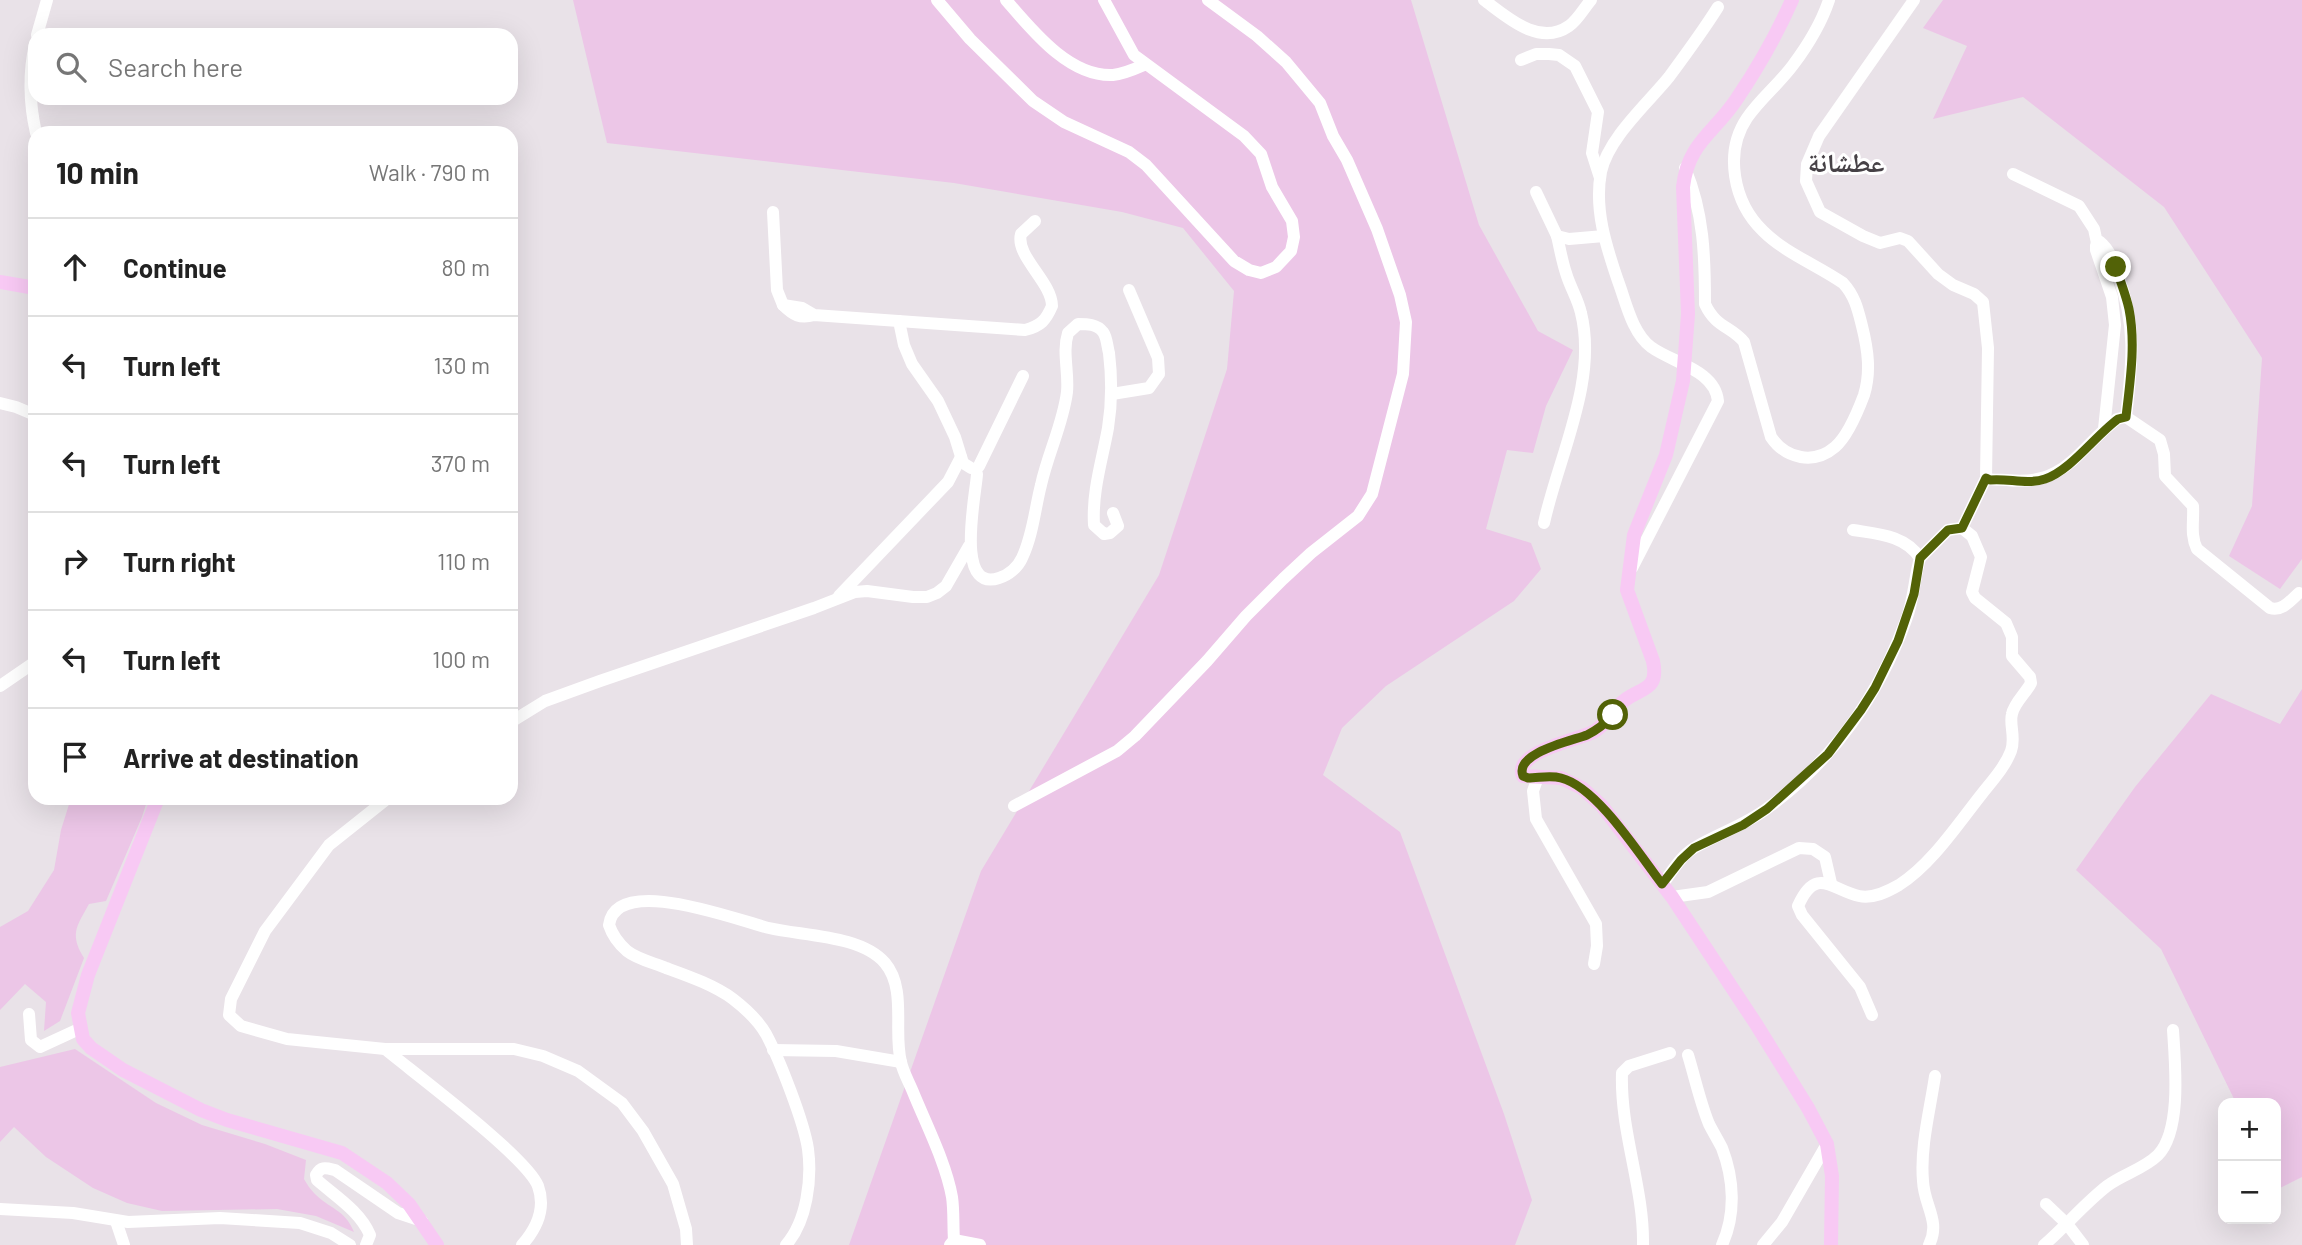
<!DOCTYPE html>
<html lang="en">
<head>
<meta charset="utf-8">
<style>
  :root { --surface:#fff; --page:#f2f2f2; --text:#222; --muted:#767676; --line:#e0e0e0 }
  body { margin:0; font-family:Barlow,"Noto Naskh Arabic",sans-serif; background:var(--page); color:var(--text) }
  .controls { position:absolute; right:21px; bottom:21px; display:grid; overflow:hidden; border-radius:14px; box-shadow:0 7px 28px #0002 }
  .controls button { width:63px; height:63px; display:grid; place-items:center; padding:0; border:0; border-bottom:2px solid var(--line); background:var(--surface); color:var(--text); font:35px sans-serif }
  .stop { position:absolute; width:21px; height:21px; margin:-16px; border:5px solid #526207; border-radius:50%; background:#fff }
  .stop.end { background:#526207; border-color:#fff; box-shadow:0 2px 7px #0008 }
  .list { margin:0; padding:0; list-style:none }
  h2 { display:flex; justify-content:space-between; align-items:center; height:91px; margin:0; padding:0 28px; font-size:30px }
  h2 small { font-size:23px; font-weight:400; color:var(--muted) }
  .list li { display:grid; grid-template-columns:46px 1fr auto; gap:21px; align-items:center; box-sizing:border-box; height:98px; padding:0 28px; border-top:2px solid var(--line) }
  .list b { display:block; font-size:26px; white-space:nowrap }
  .list em { font-size:23px; font-style:normal; color:var(--muted) }
  .icon { flex:none; width:38px; height:38px; fill:none; stroke:currentColor; stroke-width:2; stroke-linecap:round; stroke-linejoin:round }
  .map { position:relative; flex:none; width:2302px; height:1245px; overflow:hidden }
  .search { position:absolute; background:var(--surface); box-shadow:0 7px 28px #0002; left:28px; top:28px; width:490px; height:77px; display:flex; align-items:center; gap:18px; box-sizing:border-box; padding:0 24px; border-radius:21px; color:var(--muted); font-size:26px }
  .panel { position:absolute; background:var(--surface); box-shadow:0 7px 28px #0002; left:28px; top:126px; width:490px; height:679px; border-radius:21px }
  .map>svg:first-child { display:block }
  .green { fill:#ecc6e7 }
  .lines { fill:none; stroke-linecap:round; stroke-linejoin:round }
  .minor { stroke:#fff; stroke-width:12 }
  .major { stroke:#f8c9f4; stroke-width:14 }
  .route { stroke:#526207; stroke-width:9 }
  .labels { text-anchor:middle; dominant-baseline:central; stroke-width:6; stroke-linejoin:round; paint-order:stroke }
  .quarter-label { font-size:26px; font-weight:bold; fill:#464146; stroke:#fff }
</style>
</head>
<body>
<div class="map">
<svg width="2302" height="1245" viewBox="0 0 2302 1245">
  <rect width="100%" height="100%" fill="#e9e2e8"/>
  <g class="green">
    <polygon points="573,0 1411,0 1479,225 1538,331 1573,350 1546,406 1533,453 1507,450 1486,529 1531,543 1541,569 1514,601 1386,686 1342,728 1323,775 1400,832 1504,1114 1532,1200 1515,1245 849,1245 981,871 1159,575 1227,369 1234,291 1183,228 1122,212 954,183 607,143"/>
    <polygon points="1943,0 2302,0 2302,559 2280,589 2229,556 2252,506 2262,358 2164,207 2023,97 1933,119 1967,46 1923,28"/>
    <polygon points="2302,689 2302,1177 2278,1189 2276,1185 2276,1103 2236,1103 2161,949 2076,870 2135,787 2211,694 2280,724"/>
    <path d="M71,798H148L142,817L106,901L89,904C77,926 69,934 84,958L60,1021L44,1031L46,1002L25,984L0,1010V927L28,911L54,870L61,830Z"/>
    <path d="M75,1049L156,1103L202,1125L265,1144L306,1160L304,1179C307,1184 310,1189 314,1193C329,1209 345,1209 354,1232L316,1216L277,1209L162,1211L127,1203L93,1188L46,1157L14,1127L0,1142V1067Z"/>
  </g>
  <g class="lines">
    <g class="minor">
      <polyline points="937,0 970,39 1033,101 1064,122 1129,152 1146,165 1234,261 1249,270 1261,273 1276,267 1291,251 1294,237 1292,221 1272,187 1261,154 1244,136 1134,55 1104,0"/>
      <path d="M1006,0C1032,30 1069,77 1113,75C1124,74 1135,69 1144,65"/>
      <path d="M1484,0C1507,17 1539,47 1569,26C1578,20 1584,8 1591,0"/>
      <polyline points="1914,0 1819,136 1807,164 1806,181 1820,212 1863,236 1880,243 1900,238 1908,241 1938,274 1953,285 1974,294 1983,302 1988,348 1986,478"/>
      <polyline points="37,35 47,0"/>
      <path d="M35,44C28,75 29,102 36,133"/>
      <polyline points="1521,60 1536,54 1549,54 1559,55 1575,66 1598,112 1592,153 1600,178"/>
      <path d="M1685,168C1704,213 1705,257 1705,304C1716,328 1731,326 1744,342L1771,437C1786,459 1814,465 1835,447C1848,436 1858,411 1864,395C1871,372 1868,350 1862,326C1858,310 1855,296 1843,283C1817,265 1785,253 1763,231C1733,202 1724,152 1747,118C1760,99 1779,84 1793,65C1808,45 1821,24 1829,0"/>
      <polyline points="2013,174 2079,206 2094,229 2097,243"/>
      <polyline points="1536,192 1557,236 1569,239 1604,236"/>
      <polyline points="773,212 777,290 783,305"/>
      <path d="M814,315L802,308L783,305C793,315 800,319 814,315L1025,330C1041,326 1046,320 1052,306C1052,282 1015,256 1021,234L1035,221"/>
      <polyline points="899,321 904,345 912,364 938,401 955,437 963,463 971,468"/>
      <polyline points="1112,394 1149,388 1159,374 1158,358 1129,290"/>
      <polyline points="0,403 16,407 35,415"/>
      <path d="M2104,429L2115,325L2112,297L2096,250V245L2100,242C2110,250 2114,263 2118,275C2137,327 2132,364 2126,417"/>
      <polyline points="979,466 1023,376"/>
      <path d="M977,474C976,494 954,593 999,578C1009,575 1018,567 1022,558C1033,535 1035,508 1041,485C1048,453 1063,424 1067,392C1069,372 1062,352 1068,333L1078,324C1087,324 1097,324 1103,332C1107,337 1107,346 1109,353C1112,378 1112,403 1108,428C1102,461 1092,491 1094,525L1104,534L1110,533L1118,526L1113,513"/>
      <path d="M1544,523C1558,458 1598,381 1581,313C1578,299 1570,287 1566,273C1562,261 1560,249 1557,236"/>
      <path d="M1920,558L1948,530L1962,528L1986,478C1992,481 1999,479 2007,480C2065,487 2077,450 2117,419L2126,417L2160,440L2164,454L2165,476L2193,506C2194,521 2190,535 2197,549L2270,608C2282,612 2291,600 2299,593"/>
      <path d="M1632,568L1718,401C1715,370 1673,363 1651,347C1632,333 1626,302 1618,281C1606,246 1594,209 1601,172C1608,138 1648,103 1669,77C1686,54 1703,31 1718,7"/>
      <polyline points="839,596 948,482 961,457"/>
      <polyline points="0,686 35,662"/>
      <polyline points="511,722 545,701 600,681 814,608 855,592 867,591 913,597 927,597 937,593 946,586 969,546"/>
      <polyline points="1538,777 1533,791 1536,819 1596,924 1597,946 1594,964"/>
      <polyline points="388,798 329,845 265,931 231,999 229,1015 241,1026 287,1039 385,1049 514,1049 543,1056 578,1071 622,1103 643,1131 673,1184 686,1229 687,1245"/>
      <polyline points="1014,806 1117,751 1135,736 1207,661 1246,616 1283,579 1311,553 1358,516 1372,494 1403,374 1406,322 1400,295 1377,229 1347,160 1333,136 1320,103 1286,62 1257,36 1208,0"/>
      <path d="M1663,884C1672,871 1681,856 1694,848C1719,833 1746,825 1769,807C1833,760 1879,695 1906,620C1914,600 1914,579 1920,558C1905,535 1878,534 1853,530"/>
      <polyline points="1672,897 1708,892 1799,848 1813,849 1825,857 1831,883"/>
      <polyline points="29,1014 31,1040 40,1047 79,1029"/>
      <path d="M1872,1015L1860,987L1802,915L1798,906C1816,865 1832,890 1859,896C1873,899 1887,892 1899,885C1931,865 1958,824 1981,795C1992,781 2005,767 2011,751C2016,737 2009,725 2012,714C2014,703 2026,693 2031,683L2030,677L2012,656V637L2006,623L1975,598L1972,592L1981,557L1972,536L1962,528"/>
      <path d="M385,1049C414,1073 527,1157 538,1186C546,1208 537,1228 522,1245"/>
      <polyline points="773,1050 836,1051 901,1062"/>
      <path d="M1688,1055C1695,1078 1700,1102 1709,1124C1713,1132 1718,1140 1722,1148C1734,1179 1736,1214 1722,1245"/>
      <polyline points="2046,1204 2067,1224 2083,1245"/>
      <polyline points="0,1209 73,1213 128,1222 220,1218 300,1223 331,1233 350,1245"/>
      <polyline points="116,1221 124,1245"/>
      <polyline points="954,1240 980,1245"/>
      <path d="M366,1245L370,1235C360,1211 335,1196 317,1180L316,1175C321,1166 326,1168 335,1170L398,1213L422,1221"/>
      <path d="M786,1245C807,1221 812,1179 808,1149C804,1122 779,1058 766,1034C758,1020 746,1009 733,999C714,985 688,976 666,968C654,963 637,959 627,951C619,944 612,934 609,925C616,873 739,921 769,928C803,936 861,935 885,963C907,989 893,1032 901,1062C903,1072 909,1082 913,1092C926,1124 946,1163 952,1197C954,1210 953,1226 954,1240L950,1245"/>
      <path d="M1643,1245C1644,1187 1620,1132 1622,1073L1629,1066L1670,1053"/>
      <polyline points="1763,1245 1782,1222 1827,1144"/>
      <path d="M1929,1245C1941,1221 1924,1206 1923,1181C1920,1147 1930,1110 1935,1076"/>
      <path d="M2044,1245C2066,1226 2084,1204 2107,1186C2123,1174 2144,1169 2158,1155C2182,1130 2175,1063 2173,1030"/>
    </g>
    <g class="major">
      <path d="M1792,0C1777,34 1757,69 1736,100C1714,133 1688,143 1683,187L1688,314L1683,381L1666,455L1634,535L1627,590L1653,661C1659,690 1643,687 1625,700C1613,708 1608,723 1595,731C1580,740 1513,751 1523,776L1561,778L1582,788L1602,806L1672,897L1756,1024L1808,1108L1827,1144L1832,1176L1831,1245"/>
      <polyline points="0,282 35,288"/>
      <polyline points="158,798 88,975 78,1013 83,1039 91,1048 123,1070 201,1110 227,1120 342,1153 387,1183 409,1204 437,1245"/>
    </g>
  </g>
  <g class="lines">
    <path class="route" d="M1613,715C1605,724 1597,730 1587,735C1571,741 1514,753 1523,776L1528,778C1539,778 1550,775 1561,778C1597,787 1639,854 1662,884L1681,860L1694,848L1743,825L1767,809L1828,754L1861,710L1875,688L1898,641L1914,594L1920,558L1948,530L1962,528L1986,478L1990,480C2008,478 2027,485 2045,479C2071,470 2095,436 2118,419L2126,417C2130,382 2136,344 2129,309C2126,295 2120,281 2116,267"/>
  </g>
  <g class="labels">
    <g class="quarter-label">
      <text x="1846" y="161">عطشانة</text>
    </g>
  </g>
</svg>
<div class="controls">
<button>+</button>
<button>−</button>
</div>
<div class="stop" style="left:1613px;top:715px"></div>
<div class="stop end" style="left:2116px;top:267px"></div>
<div class="search"><svg class="icon" aria-label="search" viewBox="0 0 24 24"><circle cx="10" cy="10" r="6"/><path d="M15 15l6 6"/></svg>Search here</div>
<section class="panel">
<h2>10 min<small>Walk · 790 m</small></h2>
<ul class="list">
<li><svg class="icon" aria-label="ahead" viewBox="0 0 24 24"><path d="M12 20V5M6 11l6-6 6 6"/></svg><div><b>Continue</b></div><em>80 m</em></li>
<li><svg class="icon" aria-label="left" viewBox="0 0 24 24"><path d="M17 20v-9H6M10 6l-5 5 5 5"/></svg><div><b>Turn left</b></div><em>130 m</em></li>
<li><svg class="icon" aria-label="left" viewBox="0 0 24 24"><path d="M17 20v-9H6M10 6l-5 5 5 5"/></svg><div><b>Turn left</b></div><em>370 m</em></li>
<li><svg class="icon" aria-label="right" viewBox="0 0 24 24"><path d="M7 20v-9h11M14 6l5 5-5 5"/></svg><div><b>Turn right</b></div><em>110 m</em></li>
<li><svg class="icon" aria-label="left" viewBox="0 0 24 24"><path d="M17 20v-9H6M10 6l-5 5 5 5"/></svg><div><b>Turn left</b></div><em>100 m</em></li>
<li><svg class="icon" aria-label="arrive" viewBox="0 0 24 24"><path d="M6 21V4h12l-3 4 3 4H6"/></svg><div><b>Arrive at destination</b></div></li>
</ul>
</section>
</div>
</body>
</html>
